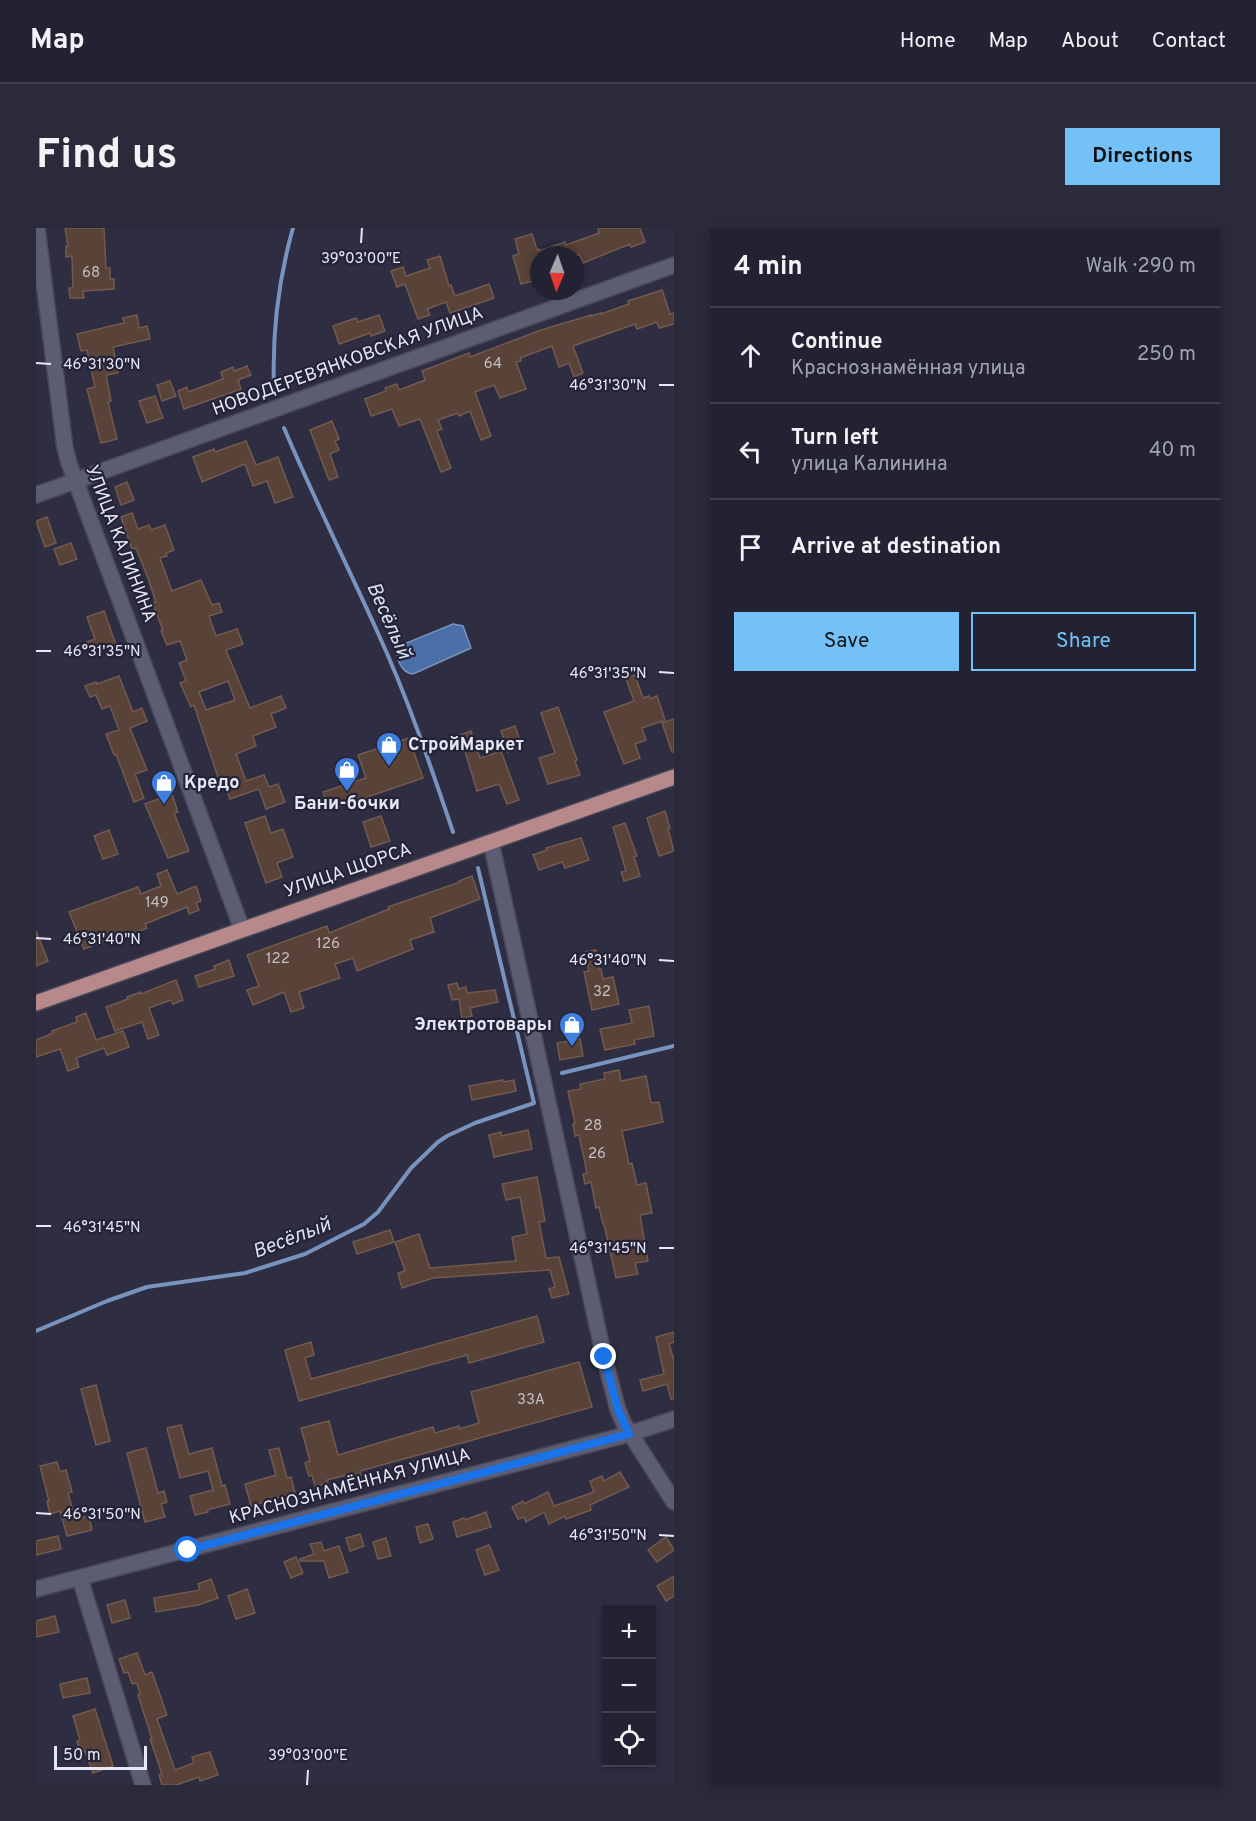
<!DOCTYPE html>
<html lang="en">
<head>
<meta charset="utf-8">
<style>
  :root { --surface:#222232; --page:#2a2a3a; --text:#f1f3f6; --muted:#a2a4ac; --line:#3f3f4d; --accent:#73c1f6 }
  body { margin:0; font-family:Overpass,sans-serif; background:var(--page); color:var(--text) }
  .controls { position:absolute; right:18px; bottom:18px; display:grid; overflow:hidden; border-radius:0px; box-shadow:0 3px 9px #0003 }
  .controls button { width:54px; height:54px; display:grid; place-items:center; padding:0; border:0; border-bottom:2px solid var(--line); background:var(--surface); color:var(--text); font:30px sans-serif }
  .compass { position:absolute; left:494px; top:18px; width:54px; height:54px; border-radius:50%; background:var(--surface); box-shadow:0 3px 9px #0003; rotate:182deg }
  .scale { position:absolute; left:18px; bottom:15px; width:93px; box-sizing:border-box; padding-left:6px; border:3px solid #e7e8f5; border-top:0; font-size:16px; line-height:21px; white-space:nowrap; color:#e7e8f5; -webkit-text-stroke:4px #242337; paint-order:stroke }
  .stop { position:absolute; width:18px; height:18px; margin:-14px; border:4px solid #1a73e8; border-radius:50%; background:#fff }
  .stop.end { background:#1a73e8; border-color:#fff; box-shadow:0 2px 6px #0008 }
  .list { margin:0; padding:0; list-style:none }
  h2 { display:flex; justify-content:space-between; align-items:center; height:78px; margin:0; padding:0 24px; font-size:26px }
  h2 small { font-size:20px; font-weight:400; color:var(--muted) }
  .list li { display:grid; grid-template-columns:39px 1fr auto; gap:18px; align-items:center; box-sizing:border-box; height:96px; padding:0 24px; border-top:2px solid var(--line) }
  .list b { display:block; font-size:22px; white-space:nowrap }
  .list p { margin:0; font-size:20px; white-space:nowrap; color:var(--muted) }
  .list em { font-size:20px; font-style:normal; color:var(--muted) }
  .actions { display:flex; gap:12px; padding:18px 24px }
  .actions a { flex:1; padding:14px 0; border:2px solid var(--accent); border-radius:0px; text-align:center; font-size:21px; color:var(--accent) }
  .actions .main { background:var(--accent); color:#111 }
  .icon { flex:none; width:33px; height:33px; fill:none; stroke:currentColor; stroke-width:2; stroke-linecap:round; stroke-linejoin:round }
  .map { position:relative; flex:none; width:638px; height:1557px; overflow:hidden; border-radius:0px }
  header { display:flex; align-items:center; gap:36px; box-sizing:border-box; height:84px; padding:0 30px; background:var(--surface); border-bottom:2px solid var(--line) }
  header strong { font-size:28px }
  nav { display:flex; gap:33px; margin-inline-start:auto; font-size:21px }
  .intro { display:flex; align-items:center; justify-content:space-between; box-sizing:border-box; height:144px; padding:0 36px }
  h1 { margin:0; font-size:42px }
  .button { padding:15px 27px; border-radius:0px; background:var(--accent); color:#111; font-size:21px; font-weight:700 }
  main { display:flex; gap:36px; padding:0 36px }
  aside { flex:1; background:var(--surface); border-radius:0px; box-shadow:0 3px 9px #0003 }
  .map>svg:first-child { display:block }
  .water { fill:#496fa6; stroke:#7893be; stroke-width:1.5 }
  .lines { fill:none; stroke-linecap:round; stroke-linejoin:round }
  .stream { stroke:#7893be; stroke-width:4 }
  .building { fill:#594237; stroke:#725a4f; stroke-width:1.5; fill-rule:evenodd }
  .minor-casing { stroke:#484859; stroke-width:18 }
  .major-casing { stroke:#484859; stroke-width:18 }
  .minor { stroke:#5c5c73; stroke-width:15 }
  .major { stroke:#b7898a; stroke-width:15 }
  .route { stroke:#1a73e8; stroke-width:8 }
  .ticks { fill:none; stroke:#e7e8f5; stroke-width:2 }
  .labels { text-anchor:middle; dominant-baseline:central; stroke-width:4.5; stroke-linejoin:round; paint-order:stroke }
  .number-label { font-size:15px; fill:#c4bec6 }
  .street-label { font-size:18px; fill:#e7e8f5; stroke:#242337 }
  .poi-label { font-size:18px; font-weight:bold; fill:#e7e8f5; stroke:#242337; text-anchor:start }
  .water-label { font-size:20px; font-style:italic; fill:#d6e2f2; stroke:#242337 }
  .ticks-label { font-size:15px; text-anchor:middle; fill:#e7e8f5; stroke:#242337; stroke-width:4.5; stroke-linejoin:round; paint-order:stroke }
</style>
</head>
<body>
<header>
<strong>Map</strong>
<nav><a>Home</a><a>Map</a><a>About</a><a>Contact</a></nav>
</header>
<div class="intro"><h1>Find us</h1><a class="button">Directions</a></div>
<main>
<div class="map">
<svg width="638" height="1557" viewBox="0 0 638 1557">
  <rect width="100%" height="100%" fill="#2e2d42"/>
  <path class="water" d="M417,396L427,398L435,420L377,446C365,445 358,428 363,418Z"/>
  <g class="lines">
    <g class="stream">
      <path d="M238,160C236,105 242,53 257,0"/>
      <path d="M248,200C277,268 310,335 341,403C371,468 394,536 417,604"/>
      <polyline points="526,845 638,818"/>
      <polyline points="0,1103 71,1073 111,1059 209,1045 269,1026 328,996 342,984 375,940 402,914 411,908 439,895 498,875 442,640"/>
    </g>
  </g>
  <g class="building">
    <polygon points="29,0 68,0 70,40 74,40 74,51 78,51 78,61 47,63 48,70 34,70 33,60 37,60 36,28 30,29 30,18 32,18"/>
    <polygon points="562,0 604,0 609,14 595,19 594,16 547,35 544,27 503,27 503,47 496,49 497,53 485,56 477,28 483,26 479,11 496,6 501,22 503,21 503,23 529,14 530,17 563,5"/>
    <polygon points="404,28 413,58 415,57 419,68 453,56 458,70 414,85 410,74 391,81 394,87 382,91 369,56 361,59 355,43 367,39 370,48 394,40 391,32"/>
    <polygon points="626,62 634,86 638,85 638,96 623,100 621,94 601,101 599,96 537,118 547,145 538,149 533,135 523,139 516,118 484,130 485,133 480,134 490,161 464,170 458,157 439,164 455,208 445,212 434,183 423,188 422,185 402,192 406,201 401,203 415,240 405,244 384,191 363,198 356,181 335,188 329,171 350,163 349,160 361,156 363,162 389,152 386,143 433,125 434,129 505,102 555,87 555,88 565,85 565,86 593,76 592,73"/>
    <polygon points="101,87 103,100 111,98 114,111 77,119 82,145 70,147 75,173 72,174 81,211 65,215 51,161 59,159 51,122 45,123 41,106 88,95 87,90"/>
    <polygon points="343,87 349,103 335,108 334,105 303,116 297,98 320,90 322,94"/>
    <polygon points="211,138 215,147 202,152 205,161 148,181 142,163 151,159 152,164 187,151 185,144 197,139 198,143"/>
    <polygon points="134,153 140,168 126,173 121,157"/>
    <polygon points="119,168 127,190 111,195 103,173"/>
    <polygon points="296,193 303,211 299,213 303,222 294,226 302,249 293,252 274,202"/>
    <polygon points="210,213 220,237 242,229 257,269 239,275 231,253 217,258 209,236 166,254 157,229 178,221 179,224"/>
    <polygon points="91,254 98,272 85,277 79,259"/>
    <path d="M96,285L102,301L113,297L115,302L129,297L138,322L130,325L131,328L124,330L136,363L165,352L176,377L183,375L186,384L173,388L180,408L201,401L207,416L190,422L214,480L245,468L250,480L235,486L240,499L217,508L220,518L200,526L210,553L228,547L233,559L242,556L249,574L230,581L223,561L194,571L188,554L184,555L158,477L155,479L144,455L150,453L143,435L151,432L144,413L131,417L125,403H127L117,375L120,374L112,350L100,320L96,321L85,289ZM192,453L199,472L170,482L163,464Z"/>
    <polygon points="11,289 20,315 9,319 0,293"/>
    <polygon points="35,315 41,331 24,337 18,321"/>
    <polygon points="68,383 80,417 56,426 51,414 59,411 51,389"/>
    <polygon points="599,447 607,470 613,468 614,471 621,468 629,492 606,500 610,512 599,516 604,530 588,536 568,484 598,473 590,451"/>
    <polygon points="83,448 97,484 106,480 111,493 94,500 111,542 99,546 108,570 98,574 80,526 78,527 70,506 83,502 74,478 66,481 60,467 54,469 49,458 60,454 61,456"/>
    <polygon points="522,479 541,532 539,533 544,547 512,556 503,530 519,525 505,485"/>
    <polygon points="638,491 638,524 636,524 626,495"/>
    <polygon points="479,498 486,519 472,524 465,503"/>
    <polygon points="435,503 444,530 465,523 483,572 471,576 463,556 441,563 424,507"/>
    <polygon points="373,510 387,550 293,582 287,564 330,550 322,527"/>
    <polygon points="136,566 142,584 138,585 153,623 132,630 109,576"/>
    <polygon points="629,583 634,600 632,601 638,623 623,628 611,590"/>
    <polygon points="229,588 235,605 247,601 257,629 241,635 246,649 230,655 209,595"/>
    <polygon points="345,588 354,613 335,619 327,594"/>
    <polygon points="589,595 601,628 598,629 604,648 588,653 585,644 590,643 577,599"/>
    <polygon points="73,602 82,626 67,631 58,608"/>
    <polygon points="545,610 553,632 529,640 526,634 503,642 497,627 511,622 510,620"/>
    <polygon points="131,642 141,666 160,658 165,673 160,675 163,682 153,686 151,679 109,696 111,700 93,707 92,704 48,721 33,684 102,659 105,666 125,658 121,646"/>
    <polygon points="436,648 444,671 394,690 398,704 374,712 377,721 321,743 317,730 299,736 304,750 263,764 268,780 255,784 248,764 217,777 211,762 223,758 211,727 291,698 293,705 353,681 352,679 424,654 423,653"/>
    <polygon points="0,703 12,733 0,738"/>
    <polygon points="560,722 563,741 565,741 567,751 577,749 583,776 556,782 548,744 553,743 549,724"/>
    <polygon points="193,732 198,748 163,759 159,748 179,741 178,738"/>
    <polygon points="140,752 147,772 137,776 135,772 113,780 123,807 112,811 106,794 79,803 70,779 92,771 91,769 105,764 105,766"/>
    <polygon points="421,755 423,761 430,759 431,765 459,762 462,774 434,780 436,788 426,790 423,771 416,772 412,757"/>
    <polygon points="613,778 618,808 598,812 599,816 569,822 564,801 596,795 593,782"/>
    <polygon points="50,785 60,812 87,803 93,819 71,827 68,820 40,830 43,839 32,843 24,821 0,829 0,812 17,805 16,803 41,794 40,789"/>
    <polygon points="544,811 547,828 524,832 521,815"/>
    <polygon points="583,842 585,853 610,848 615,875 623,874 627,894 586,903 593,936 596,935 601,957 610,955 616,985 604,987 612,1033 599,1035 602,1046 580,1050 568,996 567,996 563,979 560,980 555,954 549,956 547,946 551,945 543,907 539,908 537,896 539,895 532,863 545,861 544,856 569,851 568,845"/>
    <polygon points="467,852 467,854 478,852 480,863 436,872 433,858"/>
    <polygon points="492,902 496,921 458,929 453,907 465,904 465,908"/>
    <polygon points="501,949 509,993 503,994 510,1030 523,1029 533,1066 516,1070 513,1061 519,1059 514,1042 397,1050 366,1060 362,1045 369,1043 359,1014 383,1006 394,1040 480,1033 476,1009 491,1006 484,969 470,972 466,956"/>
    <polygon points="354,1002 358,1014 321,1026 317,1014"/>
    <polygon points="501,1088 508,1114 433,1135 431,1127 263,1173 249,1122 275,1114 278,1127 269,1130 275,1151"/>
    <polygon points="638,1104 638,1114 633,1116 638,1132 638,1171 635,1171 631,1156 607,1163 604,1152 628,1146 620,1109"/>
    <polygon points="543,1134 556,1179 324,1243 325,1248 311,1251 310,1247 291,1252 292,1255 279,1258 276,1247 273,1248 269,1235 274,1233 265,1200 293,1193 302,1227 397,1199 399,1205 423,1198 423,1201 443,1195 435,1164"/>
    <polygon points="60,1157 74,1213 60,1217 45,1161"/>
    <polygon points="145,1197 153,1226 176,1220 186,1258 189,1257 194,1276 171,1282 172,1284 159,1287 154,1268 177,1262 172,1243 144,1250 131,1200"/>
    <polygon points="110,1220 122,1265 128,1263 131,1274 125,1276 129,1289 109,1294 91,1225"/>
    <polygon points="243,1220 251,1250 255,1249 259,1265 226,1273 226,1275 215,1278 209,1256 240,1247 233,1222"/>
    <polygon points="21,1234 24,1244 30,1242 36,1264 32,1265 39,1291 53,1288 56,1302 31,1308 24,1283 14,1286 11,1273 13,1273 4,1238"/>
    <polygon points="584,1244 593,1259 554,1277 555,1282 530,1291 529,1288 513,1296 508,1284 490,1294 488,1289 482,1291 476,1279 487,1273 488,1276 512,1264 518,1278 558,1264 554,1253 566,1248 568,1253"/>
    <polygon points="450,1284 455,1299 421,1309 417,1294 428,1290 429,1292"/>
    <polygon points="392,1296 397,1311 384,1315 380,1299"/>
    <polygon points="324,1306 328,1318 314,1323 310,1310"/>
    <polygon points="22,1308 25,1321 0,1327 0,1313"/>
    <polygon points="630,1309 638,1322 621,1334 612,1322"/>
    <polygon points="350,1310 355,1328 342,1331 337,1314"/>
    <polygon points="285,1314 288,1323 303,1318 312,1344 293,1350 288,1333 264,1333 264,1331 278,1326 274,1316"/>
    <polygon points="453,1317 463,1342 449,1347 440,1322"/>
    <polygon points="260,1329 267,1345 255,1350 248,1334"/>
    <polygon points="638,1348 638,1368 630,1373 621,1358"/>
    <polygon points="175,1351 182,1370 162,1377 120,1384 118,1370 164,1362 162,1356"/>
    <polygon points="211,1361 219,1385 200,1391 192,1368"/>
    <polygon points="89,1372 94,1390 76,1395 71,1377"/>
    <polygon points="19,1388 23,1404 0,1409 0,1393"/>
    <polygon points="101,1425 109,1447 116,1444 131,1487 121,1491 139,1542 158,1535 156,1529 174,1524 182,1547 164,1553 163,1549 140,1557 126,1557 123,1547 126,1546 114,1511 116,1511 102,1467 104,1466 101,1455 96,1456 92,1444 88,1445 83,1431"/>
    <polygon points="51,1450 54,1465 27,1470 24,1456"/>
    <polygon points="59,1481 77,1538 57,1545 49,1523 44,1525 41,1513 44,1512 37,1488"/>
  </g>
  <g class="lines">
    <defs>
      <g id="minor">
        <polyline points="1,0 29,220 33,235 206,701"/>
        <polyline points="0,267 638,37"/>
        <polyline points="455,614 568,1129 582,1182 588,1196 638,1274"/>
        <polyline points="44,1350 107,1557"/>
        <polyline points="0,1361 593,1206 638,1191"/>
      </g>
      <polyline id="major" points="0,775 638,549"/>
    </defs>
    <use href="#minor" class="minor-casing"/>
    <use href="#major" class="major-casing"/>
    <use href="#minor" class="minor"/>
    <use href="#major" class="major"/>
  </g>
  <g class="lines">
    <polyline class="route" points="152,1322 593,1206 582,1182 568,1129"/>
  </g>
  <path class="ticks" d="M325,15L326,0M0,135L15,136M623,157H638M0,423H15M623,444L638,445M0,710L15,711M623,732L638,733M0,998H15M623,1020H638M0,1285L15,1286M623,1307L638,1308M271,1557L272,1542"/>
  <defs>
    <symbol id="shop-pin" viewBox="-11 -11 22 30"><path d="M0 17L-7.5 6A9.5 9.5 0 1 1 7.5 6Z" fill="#3f7fe0" stroke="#242337"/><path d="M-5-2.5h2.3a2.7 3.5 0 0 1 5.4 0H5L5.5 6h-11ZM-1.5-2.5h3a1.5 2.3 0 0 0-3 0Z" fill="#fff"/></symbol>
  </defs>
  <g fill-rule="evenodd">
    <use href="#shop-pin" x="338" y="502" width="30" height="40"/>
    <use href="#shop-pin" x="296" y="527" width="30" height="40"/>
    <use href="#shop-pin" x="113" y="540" width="30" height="40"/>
    <use href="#shop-pin" x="521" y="782" width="30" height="40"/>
  </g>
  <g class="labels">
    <g class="number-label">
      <text x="55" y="45">68</text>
      <text x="457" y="136">64</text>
      <text x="121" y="675">149</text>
      <text x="292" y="716">126</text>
      <text x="242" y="731">122</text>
      <text x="566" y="764">32</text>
      <text x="557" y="898">28</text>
      <text x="561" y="926">26</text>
      <text x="495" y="1172">33А</text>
    </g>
    <g class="street-label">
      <text transform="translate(312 134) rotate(-20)">НОВОДЕРЕВЯНКОВСКАЯ УЛИЦА</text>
      <text transform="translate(84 316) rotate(69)">УЛИЦА КАЛИНИНА</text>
      <text transform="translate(312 643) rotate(-19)">УЛИЦА ЩОРСА</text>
      <text transform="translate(314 1259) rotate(-15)">КРАСНОЗНАМЁННАЯ УЛИЦА</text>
    </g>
    <g class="poi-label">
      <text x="372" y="517">СтройМаркет</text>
      <text x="148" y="555">Кредо</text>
      <text x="311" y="576" text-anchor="middle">Бани-бочки</text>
      <text x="516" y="797" text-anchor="end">Электротовары</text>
    </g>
    <g class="water-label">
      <text transform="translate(352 393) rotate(66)">Весёлый</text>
      <text transform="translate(256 1011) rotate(-21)">Весёлый</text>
    </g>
  </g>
  <g class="ticks-label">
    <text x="325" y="35">39°03'00"E</text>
    <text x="66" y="141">46°31'30"N</text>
    <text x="572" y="162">46°31'30"N</text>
    <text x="66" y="428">46°31'35"N</text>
    <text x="572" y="450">46°31'35"N</text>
    <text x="66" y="716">46°31'40"N</text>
    <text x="572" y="737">46°31'40"N</text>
    <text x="66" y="1004">46°31'45"N</text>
    <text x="572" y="1025">46°31'45"N</text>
    <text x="66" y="1291">46°31'50"N</text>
    <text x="572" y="1312">46°31'50"N</text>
    <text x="272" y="1532">39°03'00"E</text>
  </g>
</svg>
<div class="controls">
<button>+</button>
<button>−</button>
<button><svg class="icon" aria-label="locate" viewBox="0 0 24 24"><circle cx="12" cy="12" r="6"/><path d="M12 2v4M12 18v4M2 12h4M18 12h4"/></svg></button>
</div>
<svg class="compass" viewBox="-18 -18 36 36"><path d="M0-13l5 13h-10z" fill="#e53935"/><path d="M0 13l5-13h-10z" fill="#a2a4ac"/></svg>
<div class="scale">50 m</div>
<div class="stop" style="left:152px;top:1322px"></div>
<div class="stop end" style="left:568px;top:1129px"></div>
</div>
<aside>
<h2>4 min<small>Walk · 290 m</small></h2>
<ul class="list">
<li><svg class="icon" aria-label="ahead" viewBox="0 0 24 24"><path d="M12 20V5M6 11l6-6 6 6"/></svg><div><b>Continue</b><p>Краснознамённая улица</p></div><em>250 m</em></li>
<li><svg class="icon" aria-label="left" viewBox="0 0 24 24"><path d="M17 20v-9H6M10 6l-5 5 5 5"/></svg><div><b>Turn left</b><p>улица Калинина</p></div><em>40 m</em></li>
<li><svg class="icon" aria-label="arrive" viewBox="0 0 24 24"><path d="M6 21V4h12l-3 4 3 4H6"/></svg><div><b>Arrive at destination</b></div></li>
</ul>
<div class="actions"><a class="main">Save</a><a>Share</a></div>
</aside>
</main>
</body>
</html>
